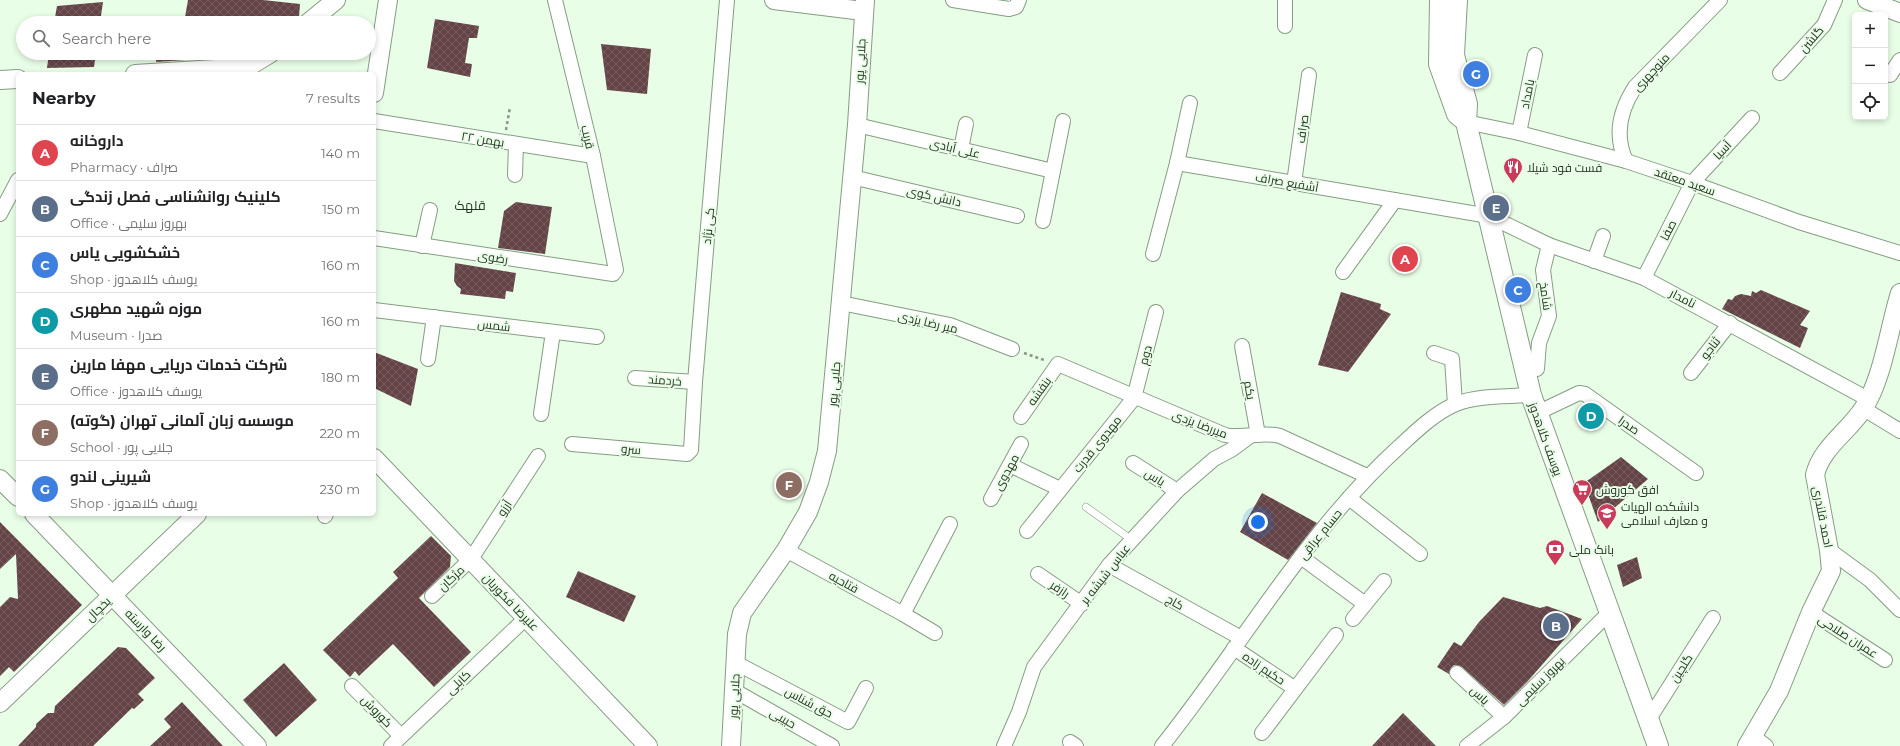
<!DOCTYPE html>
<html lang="en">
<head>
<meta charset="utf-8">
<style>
  :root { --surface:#fff; --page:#f6f6f6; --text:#202124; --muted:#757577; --line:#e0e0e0; --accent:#d93025 }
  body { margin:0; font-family:Montserrat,Cairo,sans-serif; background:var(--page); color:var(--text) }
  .controls { position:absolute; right:12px; top:12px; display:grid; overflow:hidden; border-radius:6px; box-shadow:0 2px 6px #0003 }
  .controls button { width:36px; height:36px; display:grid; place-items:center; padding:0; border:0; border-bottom:1px solid var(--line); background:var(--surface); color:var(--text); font:20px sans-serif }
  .you { position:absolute; left:1258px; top:522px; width:14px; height:14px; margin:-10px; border:3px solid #fff; border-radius:50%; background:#1a73e8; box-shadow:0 0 0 6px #1a73e833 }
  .badge { display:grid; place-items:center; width:26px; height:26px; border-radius:50%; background:var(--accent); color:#fff; font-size:13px; font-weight:700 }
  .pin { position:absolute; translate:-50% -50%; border:2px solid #fff; box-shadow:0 1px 4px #0006 }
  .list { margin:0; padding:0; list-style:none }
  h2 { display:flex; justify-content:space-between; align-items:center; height:52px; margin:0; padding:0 16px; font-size:17px }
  h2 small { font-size:13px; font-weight:400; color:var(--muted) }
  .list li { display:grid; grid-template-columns:26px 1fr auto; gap:12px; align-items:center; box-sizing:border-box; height:56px; padding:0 16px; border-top:1px solid var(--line) }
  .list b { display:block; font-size:15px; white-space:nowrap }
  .list p { margin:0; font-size:13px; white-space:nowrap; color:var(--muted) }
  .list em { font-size:13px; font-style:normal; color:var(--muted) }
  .icon { flex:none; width:22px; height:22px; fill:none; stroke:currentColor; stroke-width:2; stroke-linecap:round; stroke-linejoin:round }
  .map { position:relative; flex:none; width:1900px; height:746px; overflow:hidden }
  .search { position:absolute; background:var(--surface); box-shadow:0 2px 6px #0003; left:16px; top:16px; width:360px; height:44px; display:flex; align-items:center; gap:10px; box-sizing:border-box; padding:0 14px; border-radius:22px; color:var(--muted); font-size:15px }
  .panel { position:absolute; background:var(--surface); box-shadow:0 2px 6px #0003; left:16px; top:72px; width:360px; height:444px; border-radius:6px }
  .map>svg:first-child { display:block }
  .building { fill:url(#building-cross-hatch) }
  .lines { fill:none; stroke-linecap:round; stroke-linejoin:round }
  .service-casing { stroke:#859d83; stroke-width:8 }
  .minor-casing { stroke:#859d83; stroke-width:16 }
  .tertiary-casing { stroke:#859d83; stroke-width:20 }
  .secondary-casing { stroke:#859d83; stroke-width:22 }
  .path { stroke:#879685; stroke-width:2.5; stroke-dasharray:3 3; stroke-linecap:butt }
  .service { stroke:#fff; stroke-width:7 }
  .minor { stroke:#fff; stroke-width:14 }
  .tertiary { stroke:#fff; stroke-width:18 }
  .secondary { stroke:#fff; stroke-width:20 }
  .labels { text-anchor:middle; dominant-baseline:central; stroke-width:4; stroke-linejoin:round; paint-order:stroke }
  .street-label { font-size:12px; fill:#273126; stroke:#e9fee7 }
  .poi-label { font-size:12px; fill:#273126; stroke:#e9fee7; text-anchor:start }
  .neighbourhood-label { font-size:13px; fill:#21351f; stroke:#e9fee7 }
</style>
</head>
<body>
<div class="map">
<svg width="1900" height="746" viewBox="0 0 1900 746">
  <defs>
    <pattern id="building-cross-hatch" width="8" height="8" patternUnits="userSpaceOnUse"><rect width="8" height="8" fill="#654448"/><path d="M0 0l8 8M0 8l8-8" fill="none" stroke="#775d60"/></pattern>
  </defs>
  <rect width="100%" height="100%" fill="#e9fee7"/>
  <g class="building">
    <polygon points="188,0 263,0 300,4 299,17 293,23 184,23"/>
    <polygon points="103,2 100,23 54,23 57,6"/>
    <polygon points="435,19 479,26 477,38 469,38 465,63 472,64 470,77 427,68"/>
    <polygon points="601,44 651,49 647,94 607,90"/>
    <polygon points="49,53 96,53 94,67 47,68"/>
    <polygon points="157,53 201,53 201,59 156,62"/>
    <polygon points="516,202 552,207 545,254 498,248 504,211"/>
    <polygon points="455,263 516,273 513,292 506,291 505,299 460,294 461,289 457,286 454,281"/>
    <polygon points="1761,290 1810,311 1800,325 1808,328 1800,348 1722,309 1728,299 1732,300 1735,296 1741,294 1751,296 1752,291 1756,293"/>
    <polygon points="1341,292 1381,304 1380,309 1391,314 1348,372 1318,365"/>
    <polygon points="374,352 418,369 411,406 374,388"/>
    <polygon points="1621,457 1648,479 1598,522 1584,483"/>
    <polygon points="1262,493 1317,523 1288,560 1240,532"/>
    <polygon points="0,522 82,605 14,672 9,667 0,676 0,607 10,597 18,599 16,554 0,569"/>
    <polygon points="431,536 451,556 450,567 419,598 471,652 434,687 393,644 359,676 355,671 350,677 323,650 398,578 393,572"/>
    <polygon points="1637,557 1642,578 1623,587 1617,565"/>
    <polygon points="578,571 636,596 624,622 566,597"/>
    <polygon points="1503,597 1540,608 1547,606 1582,619 1528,681 1504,705 1462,667 1454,665 1451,668 1449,674 1437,667 1454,642 1461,646 1479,622"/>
    <polygon points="118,647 126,648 155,678 138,694 144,700 134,709 132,708 93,746 18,746 36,727 36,724 48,713 54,713 55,706"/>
    <polygon points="284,663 317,700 276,737 243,700"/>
    <polygon points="182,702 223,746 150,746 171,727 164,719"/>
    <polygon points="1403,713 1436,746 1372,746"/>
  </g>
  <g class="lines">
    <defs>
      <polyline id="service" points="1086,507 1132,540"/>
      <g id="minor">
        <polyline points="953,0 1009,9 1016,7 1019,0"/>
        <polyline points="1285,26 1285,0"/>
        <polyline points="1780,73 1824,25 1835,0"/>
        <polyline points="1890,75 1900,60"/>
        <polyline points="374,121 593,156"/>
        <polyline points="1466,122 1519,133 1626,161 1692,183 1799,222 1900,253"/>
        <polyline points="857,125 1053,171"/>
        <polyline points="1519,133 1535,55"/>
        <polyline points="961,149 966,124"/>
        <path d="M1626,161C1614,135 1620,110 1635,87L1720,0"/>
        <polyline points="1177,163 1489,216 1549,245 1644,278 1868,399"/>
        <polyline points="515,175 516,144"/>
        <polyline points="852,177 1017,216"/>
        <polyline points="1294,183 1309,75"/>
        <polyline points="0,214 18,180"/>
        <polyline points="1043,221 1063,121"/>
        <polyline points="374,238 613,274 616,270 593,156 555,0"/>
        <polyline points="422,246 430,210"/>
        <polyline points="1153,254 1177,163 1190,103"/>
        <polyline points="1594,261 1603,236"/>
        <polyline points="1343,272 1395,200"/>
        <polyline points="1644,278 1692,183 1752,118"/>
        <polyline points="841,303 950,325 1012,349"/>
        <polyline points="374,310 597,337"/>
        <polyline points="1242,346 1258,435"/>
        <polyline points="1434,353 1452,359 1455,404"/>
        <polyline points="428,359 434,317"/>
        <polyline points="1537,369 1539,343 1549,316 1543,270 1549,245"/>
        <polyline points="1691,373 1730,323"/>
        <polyline points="635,378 695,382"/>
        <polyline points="1864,409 1900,431"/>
        <polyline points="1537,413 1579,393 1585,394 1696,473"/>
        <polyline points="541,414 553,332"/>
        <path d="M1021,417L1058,364L1225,435C1244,439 1262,431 1280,436L1367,476"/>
        <polyline points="572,444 687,454 691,450 695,382 727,0"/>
        <polyline points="1133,463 1177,491"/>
        <polyline points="1010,465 1060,489"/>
        <polyline points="1349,498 1420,554"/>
        <polyline points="991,499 1021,444"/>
        <polyline points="325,516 326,514"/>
        <polyline points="1027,531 1134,398 1156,312"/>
        <polyline points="786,550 903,614"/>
        <polyline points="1829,550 1870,580 1900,610"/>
        <polyline points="1301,557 1365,604"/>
        <polyline points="1109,565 1241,638"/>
        <polyline points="1038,574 1082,604"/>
        <polyline points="432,596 471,559 538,456"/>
        <polyline points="1811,612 1885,660"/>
        <polyline points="1353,619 1384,581"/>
        <polyline points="935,633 903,614 950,524"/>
        <polyline points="1234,648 1294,688"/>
        <polyline points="736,663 848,722 866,688"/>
        <polyline points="1457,673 1504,717"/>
        <polyline points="352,686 401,736"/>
        <polyline points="735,691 832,746"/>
        <polyline points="1649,719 1713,618"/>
        <polyline points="1262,733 1336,635"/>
        <polyline points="1753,736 1766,746"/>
        <polyline points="1070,742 1076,746"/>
        <polyline points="391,746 526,618"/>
        <polyline points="1004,746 1019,712 1034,667 1109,565 1177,491 1214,459 1231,450 1250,436"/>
        <path d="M1162,746C1242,646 1305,532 1400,446C1416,431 1436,412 1456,404C1479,395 1507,397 1531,395"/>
        <polyline points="1467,746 1504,717 1610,612"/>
      </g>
      <g id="tertiary">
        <polyline points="774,0 863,11"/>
        <polyline points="1867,0 1900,13"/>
        <polyline points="308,23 336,0"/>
        <polyline points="135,74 248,67 271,53"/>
        <polyline points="0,80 18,79"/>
        <polyline points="374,93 388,0"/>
        <polyline points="374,458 648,746"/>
        <polyline points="0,479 18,497"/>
        <polyline points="34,514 257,746"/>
        <polyline points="0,703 197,514"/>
        <polyline points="731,746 737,634 742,613 786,550 808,512 819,482 827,451 857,125 865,0"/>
        <path d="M1747,746L1779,691L1811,612L1831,571L1829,550L1815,475C1821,448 1848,432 1863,409C1883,379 1889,328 1900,293"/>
      </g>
      <g id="secondary">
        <polyline points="1440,0 1439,64 1457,114 1463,119"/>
        <polyline points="1457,0 1454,55 1467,104 1466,122 1531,395 1658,746"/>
      </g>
    </defs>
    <use href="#service" class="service-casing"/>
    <use href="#minor" class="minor-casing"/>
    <use href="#tertiary" class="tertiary-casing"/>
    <use href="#secondary" class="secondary-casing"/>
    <g class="path">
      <polyline points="506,130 510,107"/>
      <polyline points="1024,353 1044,360"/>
    </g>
    <use href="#service" class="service"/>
    <use href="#minor" class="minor"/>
    <use href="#tertiary" class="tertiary"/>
    <use href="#secondary" class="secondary"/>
  </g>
  <defs>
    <symbol id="restaurant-pin" viewBox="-11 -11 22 30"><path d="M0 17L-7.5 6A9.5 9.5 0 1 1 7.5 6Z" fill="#c93a5b" stroke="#e9fee7"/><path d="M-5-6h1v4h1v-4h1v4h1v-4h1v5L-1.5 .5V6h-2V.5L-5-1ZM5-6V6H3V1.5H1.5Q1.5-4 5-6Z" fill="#fff"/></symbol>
    <symbol id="supermarket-pin" viewBox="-11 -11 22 30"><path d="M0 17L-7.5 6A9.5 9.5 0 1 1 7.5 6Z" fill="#c93a5b" stroke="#e9fee7"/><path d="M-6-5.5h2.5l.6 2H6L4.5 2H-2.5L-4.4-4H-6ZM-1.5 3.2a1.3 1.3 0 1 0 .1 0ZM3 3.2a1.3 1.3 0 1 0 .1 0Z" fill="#fff"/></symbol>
    <symbol id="university-pin" viewBox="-11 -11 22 30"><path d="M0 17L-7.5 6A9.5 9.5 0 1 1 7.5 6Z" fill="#c93a5b" stroke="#e9fee7"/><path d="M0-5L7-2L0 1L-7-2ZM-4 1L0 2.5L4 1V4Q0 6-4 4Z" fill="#fff"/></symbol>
    <symbol id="bank-pin" viewBox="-11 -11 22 30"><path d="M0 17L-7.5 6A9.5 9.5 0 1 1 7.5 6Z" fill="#c93a5b" stroke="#e9fee7"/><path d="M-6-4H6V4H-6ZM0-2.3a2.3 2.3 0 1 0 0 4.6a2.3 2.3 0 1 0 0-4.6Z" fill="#fff"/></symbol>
  </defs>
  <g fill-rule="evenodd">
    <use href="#restaurant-pin" x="1502" y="156" width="22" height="30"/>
    <use href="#supermarket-pin" x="1571" y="478" width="22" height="30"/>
    <use href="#university-pin" x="1596" y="502" width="22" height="30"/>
    <use href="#bank-pin" x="1544" y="538" width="22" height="30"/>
  </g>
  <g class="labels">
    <g class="street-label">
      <text transform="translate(1811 39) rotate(-49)">گلشن</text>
      <text transform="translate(860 61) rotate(-87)">جلایی پور</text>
      <text transform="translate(1651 72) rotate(-47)">منوچهری</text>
      <text transform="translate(1527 94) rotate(-79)">بامداد</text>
      <text transform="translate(1302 129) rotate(-82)">صراف</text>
      <text transform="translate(588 137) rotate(77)">قریب</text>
      <text transform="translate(483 139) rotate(9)">۲۲ بهمن</text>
      <text transform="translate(955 148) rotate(13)">علی آبادی</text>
      <text transform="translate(1722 150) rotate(-47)">آسیا</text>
      <text transform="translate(1685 181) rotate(19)">سعید معتقد</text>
      <text transform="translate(1287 182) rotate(10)">آشفیع صراف</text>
      <text transform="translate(934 196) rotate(13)">دانش کوی</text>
      <text transform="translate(708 226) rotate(-85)">کی نژاد</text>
      <text transform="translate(1668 230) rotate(-63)">صفا</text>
      <text transform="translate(493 257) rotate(9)">رضوی</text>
      <text transform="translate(1546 296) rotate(82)">شامخ</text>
      <text transform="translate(1683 298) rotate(27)">نامدار</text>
      <text transform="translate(928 322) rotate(13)">میر رضا یزدی</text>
      <text transform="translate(494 325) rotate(7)">شمس</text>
      <text transform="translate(1710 348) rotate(-52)">ثناجو</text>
      <text transform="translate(1145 355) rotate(-75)">دوم</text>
      <text transform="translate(665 380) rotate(4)">خردمند</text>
      <text transform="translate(834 384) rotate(-85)">جلایی پور</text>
      <text transform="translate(1250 390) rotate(80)">یکم</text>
      <text transform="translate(1039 391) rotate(-55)">بنفشه</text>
      <text transform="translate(1200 424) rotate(21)">میررضا یزدی</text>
      <text transform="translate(1629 425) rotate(35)">صدرا</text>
      <text transform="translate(1546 439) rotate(70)">یوسف کلاهدوز</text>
      <text transform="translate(1097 444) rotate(-51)">مهدوی قدرت</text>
      <text transform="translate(631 449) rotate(5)">سرو</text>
      <text transform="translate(1006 472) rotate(-61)">مهدوی</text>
      <text transform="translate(1155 477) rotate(32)">یاس</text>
      <text transform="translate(504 508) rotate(-57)">آرزو</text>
      <text transform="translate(1823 517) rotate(79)">احمد قلندری</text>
      <text transform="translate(1320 534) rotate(-51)">حسام عراقی</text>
      <text transform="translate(1105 574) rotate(-52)">عباس شیشه بر</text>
      <text transform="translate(451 578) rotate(-43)">مژگان</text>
      <text transform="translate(844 582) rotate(29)">فتاحیه</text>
      <text transform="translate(1060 589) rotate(34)">رازفر</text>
      <text transform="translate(511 602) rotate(46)">علیرضا فکوریان</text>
      <text transform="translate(1175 602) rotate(29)">کاج</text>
      <text transform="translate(98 609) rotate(-44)">یخچال</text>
      <text transform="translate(146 630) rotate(46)">رضا وارسته</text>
      <text transform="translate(1848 636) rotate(33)">عمران صلاحی</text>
      <text transform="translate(1264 668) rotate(34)">حکیم زاده</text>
      <text transform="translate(1681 668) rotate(-58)">گلچین</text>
      <text transform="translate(1540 681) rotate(-45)">بهروز سلیمی</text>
      <text transform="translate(458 682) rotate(-44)">کابلی</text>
      <text transform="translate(1480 695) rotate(43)">یاس</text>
      <text transform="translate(734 696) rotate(-87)">جلایی پور</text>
      <text transform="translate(809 702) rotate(28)">حق شناس</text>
      <text transform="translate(377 711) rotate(46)">کوروش</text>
      <text transform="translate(783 718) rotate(30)">حبیبی</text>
    </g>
    <g class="poi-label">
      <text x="1527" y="167">فست فود شیلا</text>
      <text x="1596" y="489">افق کوروش</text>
      <text x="1621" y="506">دانشکده الهیات<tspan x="1621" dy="14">و معارف اسلامی</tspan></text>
      <text x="1569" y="549">بانک ملی</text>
    </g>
    <g class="neighbourhood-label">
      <text x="470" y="205">قلهک</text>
    </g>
  </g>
</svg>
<div class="controls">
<button>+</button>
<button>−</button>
<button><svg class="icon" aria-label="locate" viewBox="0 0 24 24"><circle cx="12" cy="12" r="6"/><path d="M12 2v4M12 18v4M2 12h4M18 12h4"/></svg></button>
</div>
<div class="you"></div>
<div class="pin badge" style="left:1405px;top:259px;background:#e0444e">A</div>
<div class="pin badge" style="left:1556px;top:626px;background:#5c6f8a">B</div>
<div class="pin badge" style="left:1518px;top:290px;background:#3f7fe0">C</div>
<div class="pin badge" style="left:1591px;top:416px;background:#0f9aa8">D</div>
<div class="pin badge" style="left:1496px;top:208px;background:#5c6f8a">E</div>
<div class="pin badge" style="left:789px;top:485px;background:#8d6e63">F</div>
<div class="pin badge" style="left:1476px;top:74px;background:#3f7fe0">G</div>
<div class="search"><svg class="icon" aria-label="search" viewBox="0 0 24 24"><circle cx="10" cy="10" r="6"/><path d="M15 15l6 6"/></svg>Search here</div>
<section class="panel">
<h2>Nearby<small>7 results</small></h2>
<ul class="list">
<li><span class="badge" style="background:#e0444e">A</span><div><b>داروخانه</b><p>Pharmacy · صراف</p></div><em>140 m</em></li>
<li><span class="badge" style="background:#5c6f8a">B</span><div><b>کلینیک روانشناسی فصل زندگی</b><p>Office · بهروز سلیمی</p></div><em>150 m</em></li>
<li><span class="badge" style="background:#3f7fe0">C</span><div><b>خشکشویی یاس</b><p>Shop · یوسف کلاهدوز</p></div><em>160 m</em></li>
<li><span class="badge" style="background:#0f9aa8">D</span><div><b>موزه شهید مطهری</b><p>Museum · صدرا</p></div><em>160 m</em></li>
<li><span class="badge" style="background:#5c6f8a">E</span><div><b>شرکت خدمات دریایی مهفا مارین</b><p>Office · یوسف کلاهدوز</p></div><em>180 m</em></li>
<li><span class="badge" style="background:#8d6e63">F</span><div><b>موسسه زبان آلمانی تهران (گوته)</b><p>School · جلایی پور</p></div><em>220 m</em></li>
<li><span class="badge" style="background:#3f7fe0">G</span><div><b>شیرینی لندو</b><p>Shop · یوسف کلاهدوز</p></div><em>230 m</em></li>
</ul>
</section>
</div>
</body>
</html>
